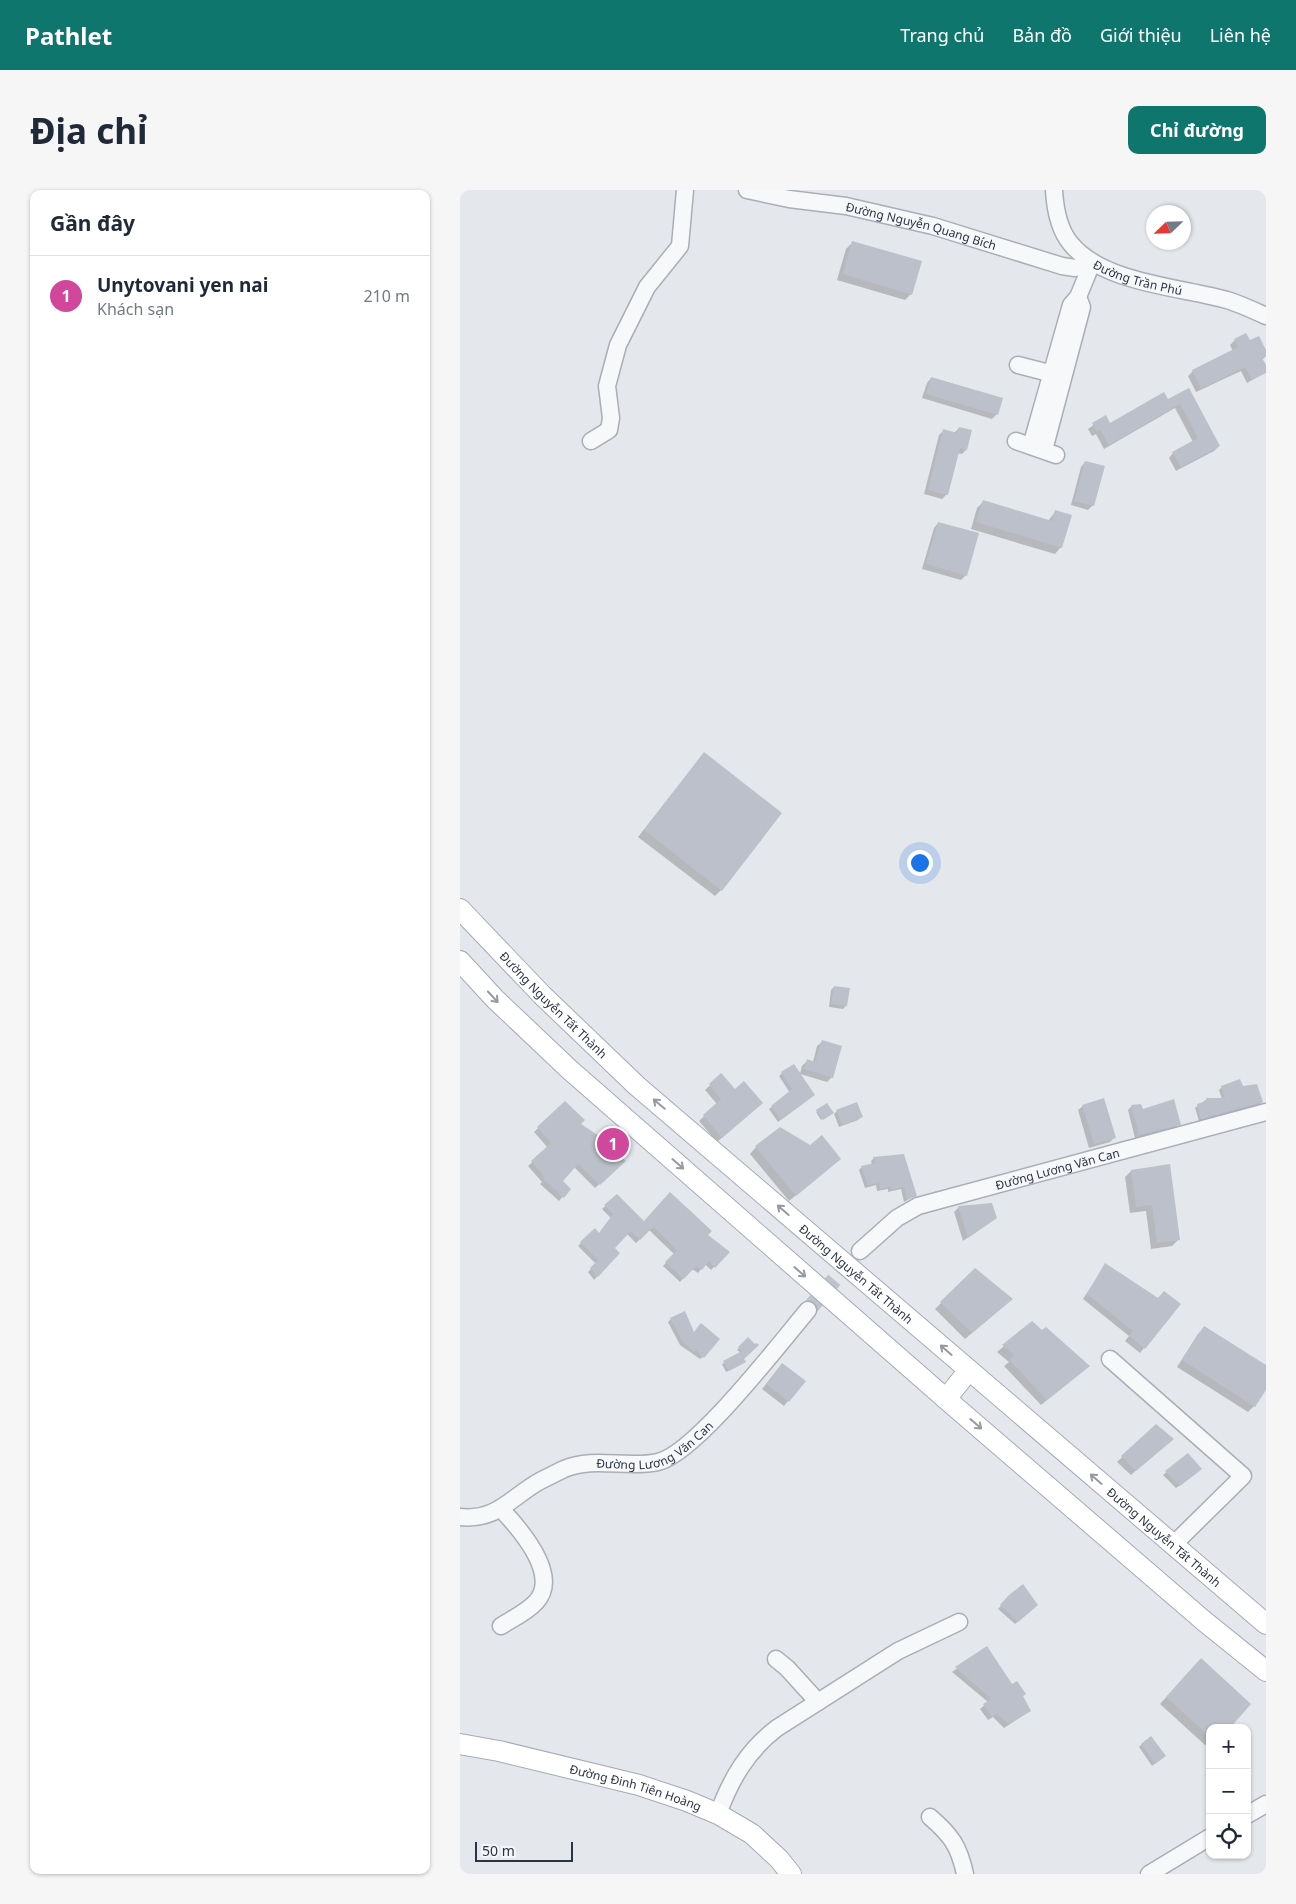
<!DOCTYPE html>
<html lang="vi">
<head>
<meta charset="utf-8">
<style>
  :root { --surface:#fff; --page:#f6f6f7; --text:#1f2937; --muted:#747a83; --line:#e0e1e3; --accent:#0f766e }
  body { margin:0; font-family:"Noto Sans",sans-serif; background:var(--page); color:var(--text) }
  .controls { position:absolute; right:15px; bottom:15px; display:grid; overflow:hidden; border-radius:10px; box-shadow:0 1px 4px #0004 }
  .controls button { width:45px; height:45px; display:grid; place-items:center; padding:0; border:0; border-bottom:1px solid var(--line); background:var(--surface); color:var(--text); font:25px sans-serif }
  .compass { position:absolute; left:686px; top:15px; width:45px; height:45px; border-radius:50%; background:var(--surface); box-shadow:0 1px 4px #0004; rotate:247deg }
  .scale { position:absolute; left:15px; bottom:12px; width:98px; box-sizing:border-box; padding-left:5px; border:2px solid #2b3445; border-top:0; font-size:14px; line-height:18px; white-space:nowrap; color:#2b3445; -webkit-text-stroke:4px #f4f6f9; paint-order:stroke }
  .you { position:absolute; left:459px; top:672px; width:18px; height:18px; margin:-12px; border:4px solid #fff; border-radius:50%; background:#1a73e8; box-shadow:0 0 0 8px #1a73e833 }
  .badge { display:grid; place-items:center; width:32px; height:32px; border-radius:50%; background:var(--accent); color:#fff; font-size:16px; font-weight:700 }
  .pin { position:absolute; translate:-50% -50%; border:2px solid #fff; box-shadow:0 1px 5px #0006 }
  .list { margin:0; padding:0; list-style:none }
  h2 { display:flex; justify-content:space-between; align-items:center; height:65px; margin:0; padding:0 20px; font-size:21px }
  h2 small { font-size:16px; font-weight:400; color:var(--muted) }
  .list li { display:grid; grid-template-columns:32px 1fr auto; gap:15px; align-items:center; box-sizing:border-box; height:80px; padding:0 20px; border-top:1px solid var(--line) }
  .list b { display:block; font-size:19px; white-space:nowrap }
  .list p { margin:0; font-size:16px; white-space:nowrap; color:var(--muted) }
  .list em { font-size:16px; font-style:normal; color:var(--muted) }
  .icon { flex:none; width:28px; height:28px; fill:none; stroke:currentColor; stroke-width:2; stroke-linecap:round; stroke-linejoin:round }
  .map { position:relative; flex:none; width:806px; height:1684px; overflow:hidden; border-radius:10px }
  header { display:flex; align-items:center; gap:30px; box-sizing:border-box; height:70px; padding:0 25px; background:var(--accent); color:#fff }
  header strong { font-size:24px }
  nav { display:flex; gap:28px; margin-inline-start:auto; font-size:18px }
  .intro { display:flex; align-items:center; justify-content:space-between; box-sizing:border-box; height:120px; padding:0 30px }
  h1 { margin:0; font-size:35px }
  .button { padding:12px 22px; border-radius:10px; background:var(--accent); color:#fff; font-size:18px; font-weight:700 }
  main { display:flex; gap:30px; padding:0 30px }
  aside { flex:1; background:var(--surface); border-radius:10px; box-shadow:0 1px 4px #0004 }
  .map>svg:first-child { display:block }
  .shadow { fill:#0003 }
  .building { fill:#bbc0ca }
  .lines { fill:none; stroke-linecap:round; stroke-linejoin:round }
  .minor-tunnel { stroke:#bfc3cb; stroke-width:16; stroke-dasharray:16 8; stroke-linecap:butt }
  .minor-casing { stroke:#a9aeb7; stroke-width:19 }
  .major-casing { stroke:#a3abb8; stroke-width:22 }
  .minor { stroke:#f7f8fa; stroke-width:16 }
  .major { stroke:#fff; stroke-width:20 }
  .oneway { stroke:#959aa2 }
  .labels { text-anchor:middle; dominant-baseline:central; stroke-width:5; stroke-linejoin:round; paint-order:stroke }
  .street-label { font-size:12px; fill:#2b3445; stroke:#f4f6f9 }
</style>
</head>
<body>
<header>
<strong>Pathlet</strong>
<nav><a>Trang chủ</a><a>Bản đồ</a><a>Giới thiệu</a><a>Liên hệ</a></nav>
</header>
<div class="intro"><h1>Địa chỉ</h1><a class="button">Chỉ đường</a></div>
<main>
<aside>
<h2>Gần đây<small></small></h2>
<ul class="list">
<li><span class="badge" style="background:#d1479c">1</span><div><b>Unytovani yen nai</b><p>Khách sạn</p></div><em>210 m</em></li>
</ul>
</aside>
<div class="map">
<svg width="806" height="1684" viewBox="0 0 806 1684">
  <rect width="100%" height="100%" fill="#e4e7ec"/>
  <g class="shadow">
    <polygon points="393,52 451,104 445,110 377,90 386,59"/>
    <polygon points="786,145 790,152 806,163 806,166 802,170 806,178 806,182 787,193 781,181 736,202 728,186 733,181 773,161 770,155 775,150"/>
    <polygon points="471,188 537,224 532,229 462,208 467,193"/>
    <polygon points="729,199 759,256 754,261 716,281 709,268 713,263 733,252 715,218 644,259 636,244 632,246 628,239 645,227 650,235 708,210"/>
    <polygon points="499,238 506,260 502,264 497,263 487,304 482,309 464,304 479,245 484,240 494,243"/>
    <polygon points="625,272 633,315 628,320 611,315 621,277"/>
    <polygon points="523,312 588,331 595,322 601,357 595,364 511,339 517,318"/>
    <polygon points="478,333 506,385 501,390 462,379 474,338"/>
    <polygon points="244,563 261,700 255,706 178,647"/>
    <polygon points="374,797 388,799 386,816 383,819 369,817 371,800"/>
    <polygon points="362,852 372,887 367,892 340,884 342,876 347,871 353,872 357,856"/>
    <polygon points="322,883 351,907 318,932 309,919 330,903 319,886"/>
    <polygon points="261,885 275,901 297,917 257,952 239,931 257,914 245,900"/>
    <polygon points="762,897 782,898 802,912 799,915 739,931 735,918 747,909 762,909 759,900"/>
    <polygon points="105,913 119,934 164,971 135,998 114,977 101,992 110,999 99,1011 80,994 82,992 68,976 88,958 74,942"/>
    <polygon points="367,914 372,922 361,930 356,922"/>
    <polygon points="623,916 655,947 650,952 629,958 618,920"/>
    <polygon points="672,916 682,921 719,934 715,938 675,948 668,920"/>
    <polygon points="377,921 401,927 398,930 379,937 374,924"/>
    <polygon points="296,957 350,957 373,975 329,1011 290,964"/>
    <polygon points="414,968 456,1005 444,1012 441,999 428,1002 428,999 417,1001 416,995 405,998 399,980 402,977 412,975 411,971"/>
    <polygon points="671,981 718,1050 712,1056 691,1059 686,1021 670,1023 665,987"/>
    <polygon points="157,1006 183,1032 246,1045 268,1062 251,1080 245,1074 238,1083 232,1079 220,1092 203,1076 214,1064 189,1040 176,1053 167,1044 153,1058 159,1063 134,1090 128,1082 136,1074 118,1056 134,1040 139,1044 151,1028 142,1019"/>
    <polygon points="531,1015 532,1030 503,1051 494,1022 498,1018"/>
    <polygon points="646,1074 684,1158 680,1163 665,1151 669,1146 623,1109"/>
    <polygon points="515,1079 545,1115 505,1149 475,1119"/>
    <polygon points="211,1129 243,1167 240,1169 220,1155 208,1132"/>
    <polygon points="572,1133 622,1182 581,1215 544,1176 549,1172 537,1162"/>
    <polygon points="745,1137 806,1176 806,1197 794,1216 788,1222 717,1177 738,1144"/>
    <polygon points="288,1149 282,1174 266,1182 262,1174 281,1163 277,1160"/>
    <polygon points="318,1179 328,1211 324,1216 302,1199"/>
    <polygon points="696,1235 707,1253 671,1285 657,1272"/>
    <polygon points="728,1265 738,1282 716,1298 703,1285"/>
    <polygon points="550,1406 574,1418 555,1434 538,1419"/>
    <polygon points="527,1458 570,1521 544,1538 533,1527 528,1530 520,1519 528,1512 492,1482"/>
    <polygon points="735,1476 750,1538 750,1552 745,1555 700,1514"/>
    <polygon points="686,1550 701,1569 692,1576 679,1557"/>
  </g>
  <g class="building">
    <polygon points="392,51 462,71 452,105 383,84"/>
    <polygon points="786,143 790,150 799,146 806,160 806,166 802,168 806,175 806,183 792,190 785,177 741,199 732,180 778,157 774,149"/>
    <polygon points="471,187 543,208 538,225 466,204"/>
    <polygon points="729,198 760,256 721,277 712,262 738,248 720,214 649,255 640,240 637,242 632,233 646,225 650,233 704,202 708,209"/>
    <polygon points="499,237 512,240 507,260 500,258 488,305 468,300 483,239 497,243"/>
    <polygon points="625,271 645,276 634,316 614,311"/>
    <polygon points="523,310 592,331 595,320 612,325 602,358 516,332"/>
    <polygon points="478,332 519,343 507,386 466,374"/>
    <polygon points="244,562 322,623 262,701 184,640"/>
    <polygon points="374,796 390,798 387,816 371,814"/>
    <polygon points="362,850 382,856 373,888 344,879 347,869 355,872"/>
    <polygon points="334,874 355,905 321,930 311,916 332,899 321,882"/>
    <polygon points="261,883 275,899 284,891 303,913 262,948 243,925 261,909 249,894"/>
    <polygon points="780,889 783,896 797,894 803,912 741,929 737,914 747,911 746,908 765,908 761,896"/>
    <polygon points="644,908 656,948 634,954 622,915"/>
    <polygon points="714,909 721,935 679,945 671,915 681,914 683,919"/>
    <polygon points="105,911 125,930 121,934 142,948 144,947 153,957 152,959 166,971 140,995 118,974 103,991 111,999 104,1008 83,989 85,988 71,971 91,953 77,937"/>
    <polygon points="397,912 403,927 382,935 376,920"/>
    <polygon points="367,913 374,923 363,930 356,920"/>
    <polygon points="320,937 350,955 362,945 381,969 336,1006 295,956"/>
    <polygon points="444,964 457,1006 447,1010 444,997 431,1000 430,997 420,999 419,993 408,995 401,976 415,973 413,967"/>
    <polygon points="710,974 720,1050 697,1053 692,1015 676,1017 671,980"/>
    <polygon points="210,1002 252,1041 248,1045 270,1062 255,1078 249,1071 242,1080 236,1076 224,1089 205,1072 217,1060 193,1037 180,1050 171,1041 155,1058 160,1063 138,1087 130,1078 138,1070 120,1052 135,1038 139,1043 153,1024 144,1015 157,1004 184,1031"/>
    <polygon points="532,1013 537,1028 508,1048 498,1016"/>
    <polygon points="645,1073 698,1108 704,1101 721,1114 685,1159 669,1146 673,1141 627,1104"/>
    <polygon points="515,1078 553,1109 512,1143 480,1112"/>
    <polygon points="225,1121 234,1142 241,1133 260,1149 244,1168 236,1160 234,1162 223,1152 210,1128"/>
    <polygon points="572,1131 582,1140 586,1137 630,1176 587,1210 549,1170 554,1165 542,1155"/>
    <polygon points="744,1136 806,1175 806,1200 795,1217 722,1170"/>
    <polygon points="288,1147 295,1154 297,1153 299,1155 284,1169 286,1172 269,1181 263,1171 282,1161 278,1157"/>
    <polygon points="322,1173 346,1191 329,1212 306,1194"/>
    <polygon points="696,1234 714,1249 676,1281 661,1266"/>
    <polygon points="728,1263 742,1279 720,1296 705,1281"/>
    <polygon points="563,1394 578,1415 558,1432 540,1415 549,1405"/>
    <polygon points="527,1456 552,1494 557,1491 566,1504 563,1506 571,1521 548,1534 537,1524 532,1527 523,1514 531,1509 495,1477"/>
    <polygon points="741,1468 791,1514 770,1538 750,1538 750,1547 706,1507"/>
    <polygon points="691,1546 706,1566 695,1574 681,1554"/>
  </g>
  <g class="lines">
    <polyline class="minor-tunnel" points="348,1120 395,1066"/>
    <defs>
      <g id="minor">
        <path id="s1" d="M287,0L329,9L386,16L473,36L602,76L615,78L632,73"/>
        <path id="s2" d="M594,0C595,18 599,40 611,54C643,93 720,97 767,110C780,114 793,120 806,126"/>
        <polyline points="618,107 632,73"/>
        <polyline points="558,175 601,186"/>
        <polyline points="131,251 149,240 151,228 147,196 158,155 187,97 220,56 225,0"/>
        <polyline points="556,251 596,265"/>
        <polyline points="571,256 611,115 618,107 622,117 584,260"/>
        <path id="s3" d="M400,1061L437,1028L458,1016L806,922"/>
        <polyline points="650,1169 783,1286 713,1355"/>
        <path d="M41,1319C59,1338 101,1385 76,1412C67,1422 52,1429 41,1436"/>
        <path id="s4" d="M0,1327C37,1331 51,1307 80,1291C88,1287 96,1283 104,1279C134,1266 167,1279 198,1272C236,1263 320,1153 348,1120"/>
        <polyline points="316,1469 327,1478 358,1512"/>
        <path d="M258,1624C271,1589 287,1561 317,1538L438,1461L499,1432"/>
        <polyline points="787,1625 806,1614"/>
        <path d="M470,1627C491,1645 499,1656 505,1684"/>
        <polyline points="689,1684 750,1647"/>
      </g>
      <g id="major">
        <path id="s5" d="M0,719L82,805L177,896L806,1434"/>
        <polyline points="0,771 35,809 110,880 486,1209 744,1431 806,1481"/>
        <polyline points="486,1209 509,1180"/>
        <path id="s6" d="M0,1554L39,1561L179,1595L227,1611L258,1624L292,1644L319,1669L331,1684"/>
      </g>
    </defs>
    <use href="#minor" class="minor-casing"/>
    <use href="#major" class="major-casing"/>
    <use href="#minor" class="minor"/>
    <use href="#major" class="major"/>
  </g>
  <defs><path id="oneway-shaft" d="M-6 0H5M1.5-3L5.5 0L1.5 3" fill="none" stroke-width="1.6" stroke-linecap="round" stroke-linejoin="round" transform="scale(1.25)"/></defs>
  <g class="oneway">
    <use href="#oneway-shaft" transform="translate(33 807) rotate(47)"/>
    <use href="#oneway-shaft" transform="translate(199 914) rotate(-140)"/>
    <use href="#oneway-shaft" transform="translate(218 974) rotate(41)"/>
    <use href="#oneway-shaft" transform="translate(323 1020) rotate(-139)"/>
    <use href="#oneway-shaft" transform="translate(340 1082) rotate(41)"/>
    <use href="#oneway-shaft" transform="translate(486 1160) rotate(-139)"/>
    <use href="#oneway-shaft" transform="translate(516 1234) rotate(41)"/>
    <use href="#oneway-shaft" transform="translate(636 1289) rotate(-139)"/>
  </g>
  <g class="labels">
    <g class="street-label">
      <text stroke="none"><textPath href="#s1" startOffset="178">Đường Nguyễn Quang Bích</textPath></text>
      <text stroke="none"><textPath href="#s2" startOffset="134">Đường Trần Phú</textPath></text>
      <text stroke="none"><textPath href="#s5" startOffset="134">Đường Nguyễn Tất Thành</textPath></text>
      <text stroke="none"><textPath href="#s3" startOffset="218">Đường Lương Văn Can</textPath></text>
      <text stroke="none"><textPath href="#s5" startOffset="539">Đường Nguyễn Tất Thành</textPath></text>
      <text stroke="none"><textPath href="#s4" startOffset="214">Đường Lương Văn Can</textPath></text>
      <text stroke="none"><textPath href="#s5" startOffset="944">Đường Nguyễn Tất Thành</textPath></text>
      <text stroke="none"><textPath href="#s6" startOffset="181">Đường Đinh Tiên Hoàng</textPath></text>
    </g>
  </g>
</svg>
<div class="controls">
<button>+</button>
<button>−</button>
<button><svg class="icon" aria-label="locate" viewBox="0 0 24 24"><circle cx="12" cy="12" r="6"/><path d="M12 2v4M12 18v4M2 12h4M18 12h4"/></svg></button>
</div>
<svg class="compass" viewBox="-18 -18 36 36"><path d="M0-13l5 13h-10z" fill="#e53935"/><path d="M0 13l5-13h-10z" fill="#747a83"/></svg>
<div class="scale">50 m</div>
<div class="you"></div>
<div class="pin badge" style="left:153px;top:954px;background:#d1479c">1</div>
</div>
</main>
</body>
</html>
